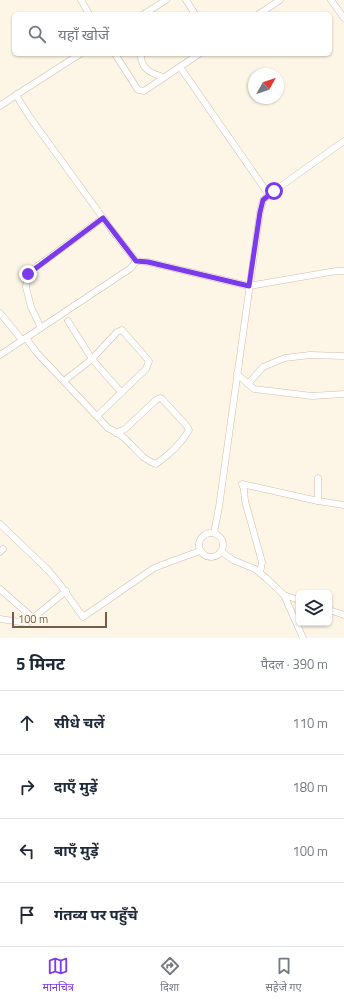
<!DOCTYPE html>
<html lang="hi">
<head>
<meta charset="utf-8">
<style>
  :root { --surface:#fff; --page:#f2f2f3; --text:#1f2937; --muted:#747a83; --line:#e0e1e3; --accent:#7c3aed }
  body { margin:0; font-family:"Titillium Web","Noto Sans Devanagari",sans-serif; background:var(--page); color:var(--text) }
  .controls { position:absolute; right:12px; bottom:12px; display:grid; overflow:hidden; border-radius:6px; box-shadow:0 1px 3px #0004 }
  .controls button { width:36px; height:36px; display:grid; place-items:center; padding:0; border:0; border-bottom:1px solid var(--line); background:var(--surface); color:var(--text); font:20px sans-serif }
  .compass { position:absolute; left:248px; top:68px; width:36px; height:36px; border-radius:50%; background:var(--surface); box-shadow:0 1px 3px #0004; rotate:50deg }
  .scale { position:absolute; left:12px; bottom:10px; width:95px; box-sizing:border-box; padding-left:4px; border:2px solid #785c49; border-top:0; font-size:11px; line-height:14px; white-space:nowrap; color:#785c49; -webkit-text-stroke:3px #fff9ed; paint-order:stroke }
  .stop { position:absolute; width:12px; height:12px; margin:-9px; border:3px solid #7c3aed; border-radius:50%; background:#fff }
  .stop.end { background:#7c3aed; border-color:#fff; box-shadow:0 1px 4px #0008 }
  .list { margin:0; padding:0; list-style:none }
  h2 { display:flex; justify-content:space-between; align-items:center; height:52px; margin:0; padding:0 16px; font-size:17px }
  h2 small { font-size:13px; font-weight:400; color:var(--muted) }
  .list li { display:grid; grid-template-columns:26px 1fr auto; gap:12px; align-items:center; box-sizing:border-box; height:64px; padding:0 16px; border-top:1px solid var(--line) }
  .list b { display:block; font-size:15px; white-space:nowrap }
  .list em { font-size:13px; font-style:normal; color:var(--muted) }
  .icon { flex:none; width:22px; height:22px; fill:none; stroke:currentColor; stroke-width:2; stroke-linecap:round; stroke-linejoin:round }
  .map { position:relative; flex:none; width:344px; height:638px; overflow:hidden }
  .search { position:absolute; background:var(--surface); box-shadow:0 1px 3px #0004; left:12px; right:12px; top:12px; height:44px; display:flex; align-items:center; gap:10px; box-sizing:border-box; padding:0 14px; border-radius:6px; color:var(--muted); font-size:15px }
  .sheet { height:308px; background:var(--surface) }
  nav { display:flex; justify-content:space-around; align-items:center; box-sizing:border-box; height:56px; border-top:1px solid var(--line); background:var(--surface); font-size:11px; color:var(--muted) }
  nav a { display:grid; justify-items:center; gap:2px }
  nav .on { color:var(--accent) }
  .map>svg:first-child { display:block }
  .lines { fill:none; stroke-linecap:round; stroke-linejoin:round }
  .minor-casing { stroke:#d0bdab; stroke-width:7 }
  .minor { stroke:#fff; stroke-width:6 }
  .route { stroke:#7c3aed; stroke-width:5 }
</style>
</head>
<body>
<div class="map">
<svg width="344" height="638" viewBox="0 0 344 638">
  <rect width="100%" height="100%" fill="#fdf5e6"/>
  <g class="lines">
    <defs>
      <g id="minor">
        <polyline points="81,0 89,14"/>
        <polyline points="186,0 195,14"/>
        <polyline points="331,0 344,18"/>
        <polyline points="144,14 166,0"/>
        <polyline points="259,14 280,0"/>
        <polyline points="115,54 138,90 144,91 199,54"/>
        <path d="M141,54C140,69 152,74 164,77"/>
        <polyline points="180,67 269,195"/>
        <polyline points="16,95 29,116 111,229 136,261 148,262 249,286 336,271 344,271"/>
        <polyline points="0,106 16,95 80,54"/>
        <polyline points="0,313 22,340"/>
        <polyline points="68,321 92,359 121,392"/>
        <polyline points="41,328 31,307 26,287 28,273 103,218"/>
        <path d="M26,338L37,353L108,428C114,431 120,434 124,438C135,447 142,460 156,464C169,455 181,444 189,430L186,425L162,399L160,398L156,400L125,429L116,433"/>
        <polyline points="0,355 131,268 136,261"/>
        <polyline points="237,374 254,389 312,396 344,394"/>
        <polyline points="64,381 92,359 117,332 122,330 149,361 146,369 97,416"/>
        <polyline points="248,384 263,367 285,358 310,355 344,356"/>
        <polyline points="318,501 318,478"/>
        <polyline points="0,524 48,570 59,583 83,617 154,568 175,560 200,551"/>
        <circle cx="211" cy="545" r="12"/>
        <polyline points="214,533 219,507 260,212 263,200 274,191 344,141"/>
        <polyline points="0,552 3,549"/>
        <polyline points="222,552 233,560 255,569 266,578 284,595 303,638"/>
        <polyline points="260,573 262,562 245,501 244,490 242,484 318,501 344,505"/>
        <polyline points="0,589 33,618"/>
        <polyline points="284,595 299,600"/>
        <polyline points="329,610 344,615"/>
        <polyline points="0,619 27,623 66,591"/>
      </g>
    </defs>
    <use href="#minor" class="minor-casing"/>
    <use href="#minor" class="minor"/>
  </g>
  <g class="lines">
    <polyline class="route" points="28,274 103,218 136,261 148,262 249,286 260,212 263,200 274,191"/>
  </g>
</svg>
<div class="controls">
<button><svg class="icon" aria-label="layers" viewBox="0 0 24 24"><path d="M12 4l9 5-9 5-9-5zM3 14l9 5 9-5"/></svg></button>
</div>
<svg class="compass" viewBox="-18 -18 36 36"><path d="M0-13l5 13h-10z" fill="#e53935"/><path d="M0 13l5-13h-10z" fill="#747a83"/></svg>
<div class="scale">100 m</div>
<div class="stop" style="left:274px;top:191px"></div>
<div class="stop end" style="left:28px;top:274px"></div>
<div class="search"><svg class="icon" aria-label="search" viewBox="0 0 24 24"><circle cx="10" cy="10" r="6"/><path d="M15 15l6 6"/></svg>यहाँ खोजें</div>
</div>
<section class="sheet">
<h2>5 मिनट<small>पैदल · 390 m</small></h2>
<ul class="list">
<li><svg class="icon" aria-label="ahead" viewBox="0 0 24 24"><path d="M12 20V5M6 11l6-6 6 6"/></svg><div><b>सीधे चलें</b></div><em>110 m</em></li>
<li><svg class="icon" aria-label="right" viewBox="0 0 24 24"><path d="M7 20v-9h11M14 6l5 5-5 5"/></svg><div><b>दाएँ मुड़ें</b></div><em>180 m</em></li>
<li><svg class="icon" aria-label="left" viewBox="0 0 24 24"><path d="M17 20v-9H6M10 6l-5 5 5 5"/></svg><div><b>बाएँ मुड़ें</b></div><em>100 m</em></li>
<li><svg class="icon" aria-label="arrive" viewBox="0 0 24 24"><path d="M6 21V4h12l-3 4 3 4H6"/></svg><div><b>गंतव्य पर पहुँचे</b></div></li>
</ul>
</section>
<nav>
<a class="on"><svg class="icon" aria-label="map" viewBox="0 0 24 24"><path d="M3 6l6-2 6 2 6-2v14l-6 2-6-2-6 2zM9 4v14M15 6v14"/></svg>मानचित्र</a>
<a><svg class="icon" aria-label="directions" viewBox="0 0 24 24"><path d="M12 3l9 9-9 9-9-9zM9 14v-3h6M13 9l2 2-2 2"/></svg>दिशा</a>
<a><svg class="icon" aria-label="saved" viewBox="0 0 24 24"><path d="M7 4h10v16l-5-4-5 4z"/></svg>सहेजे गए</a>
</nav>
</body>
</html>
